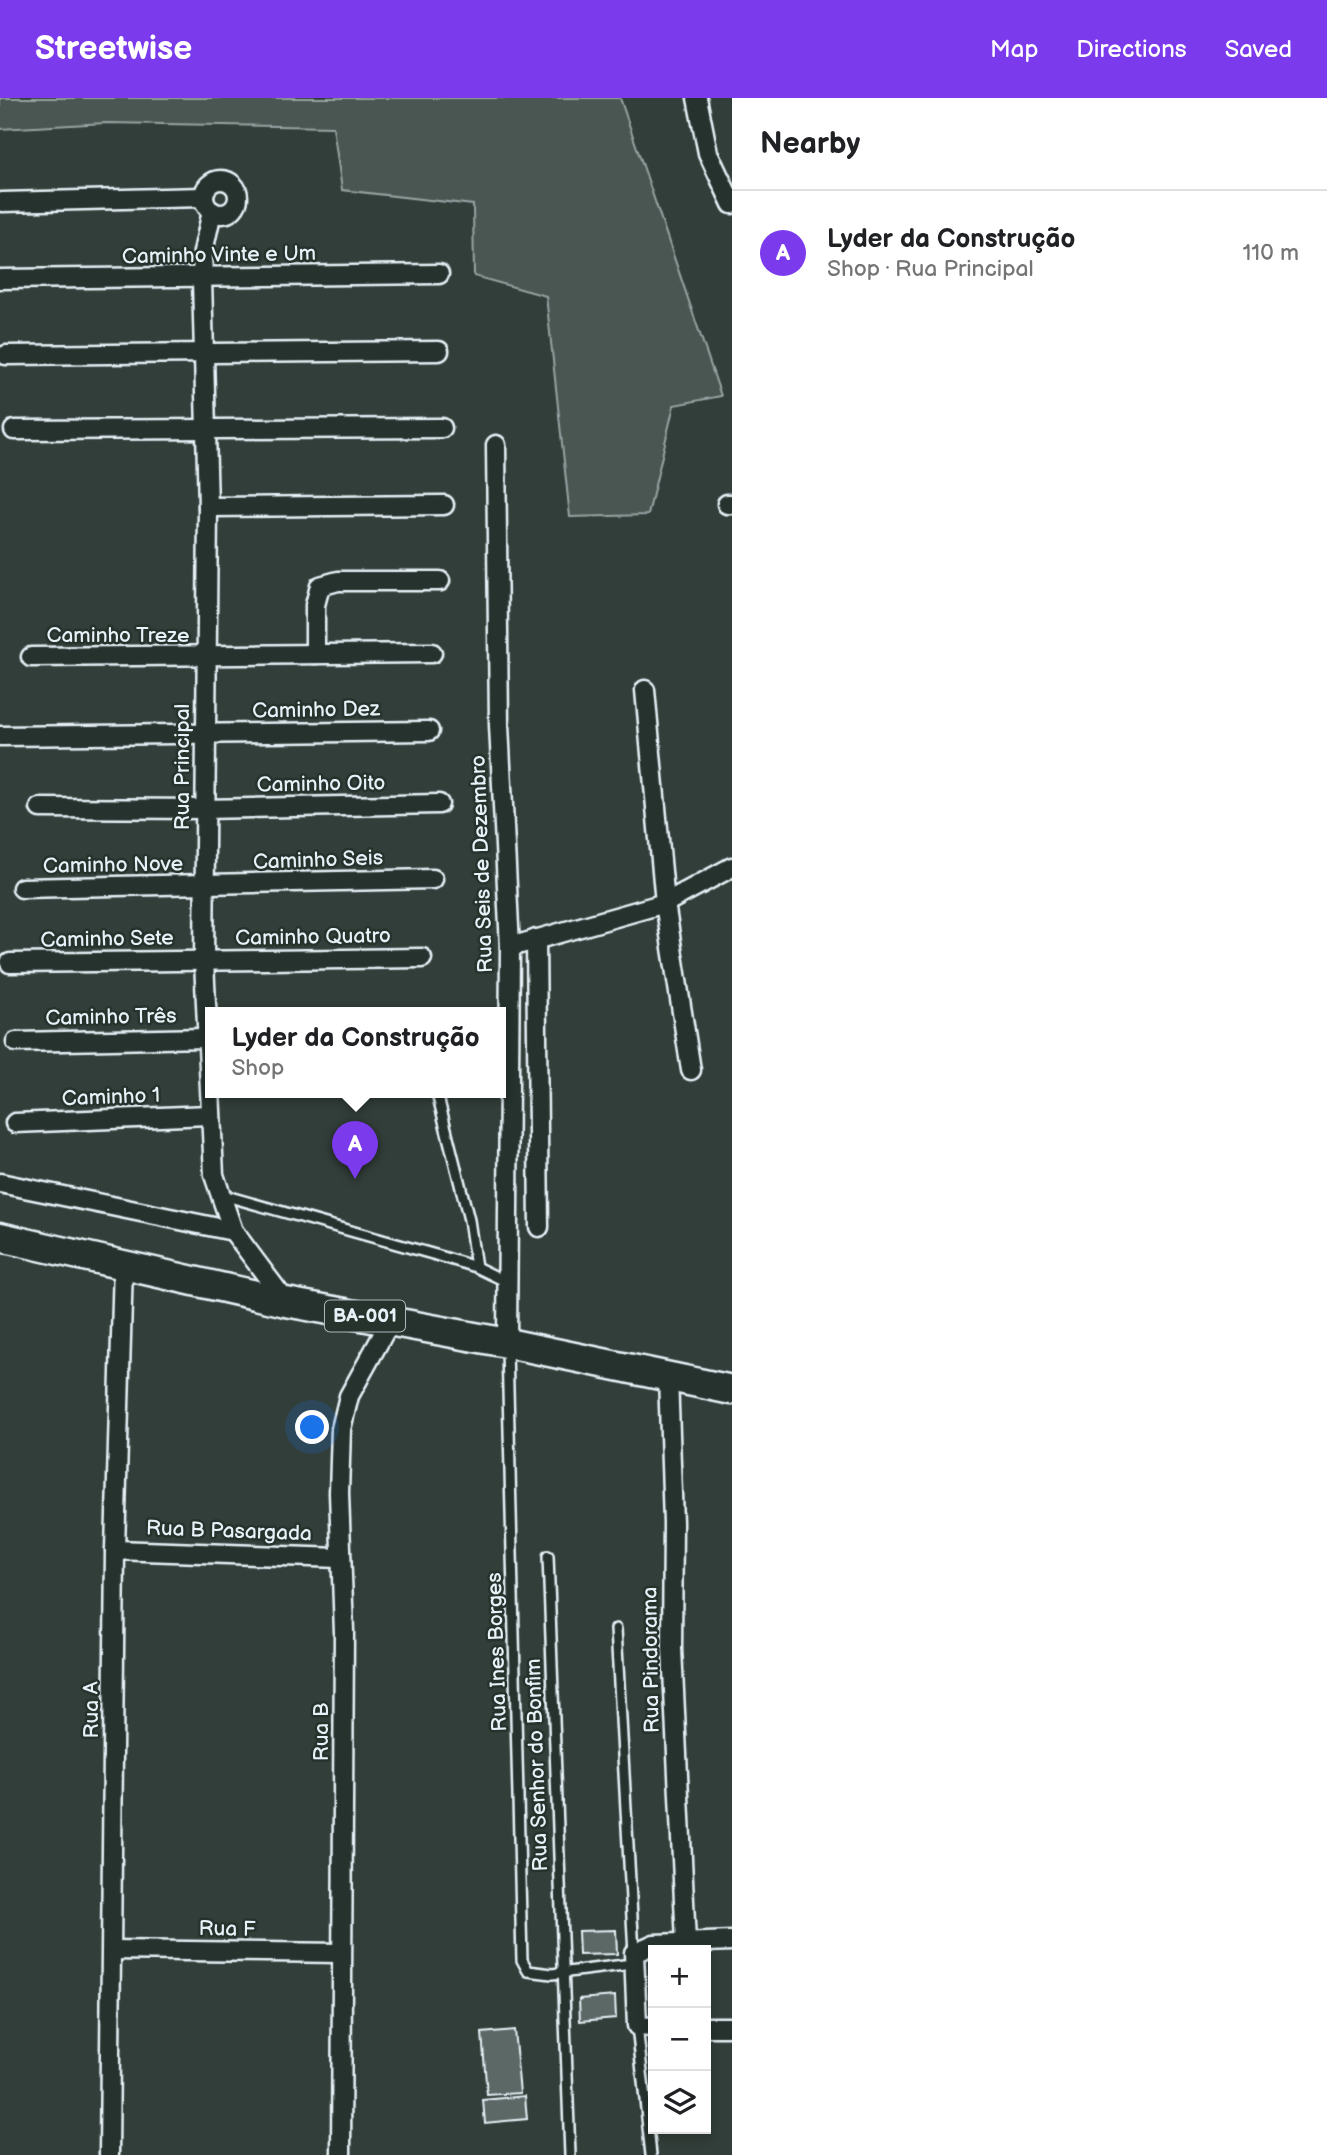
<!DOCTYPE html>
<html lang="en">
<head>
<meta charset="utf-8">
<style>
  :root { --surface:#fff; --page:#f6f6f6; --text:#202124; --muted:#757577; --line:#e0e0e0; --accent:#7c3aed }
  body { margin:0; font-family:"Balsamiq Sans",sans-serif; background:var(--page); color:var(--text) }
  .controls { position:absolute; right:21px; bottom:21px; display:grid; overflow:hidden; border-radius:0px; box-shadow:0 4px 10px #0003 }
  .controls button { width:63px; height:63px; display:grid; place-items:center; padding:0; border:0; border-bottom:2px solid var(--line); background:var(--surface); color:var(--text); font:35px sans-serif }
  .you { position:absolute; left:313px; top:1330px; width:24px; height:24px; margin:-18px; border:5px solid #fff; border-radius:50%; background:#1a73e8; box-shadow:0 0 0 10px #1a73e833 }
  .badge { display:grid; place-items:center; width:46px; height:46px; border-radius:50%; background:var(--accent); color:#fff; font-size:23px; font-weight:700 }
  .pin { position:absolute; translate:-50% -58px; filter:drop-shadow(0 2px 4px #0008) }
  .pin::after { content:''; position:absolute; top:37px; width:24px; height:21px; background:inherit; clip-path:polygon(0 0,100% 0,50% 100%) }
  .popup { position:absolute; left:205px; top:909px; width:301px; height:91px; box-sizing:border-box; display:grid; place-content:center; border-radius:0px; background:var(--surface); filter:drop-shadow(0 2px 5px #0005); font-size:23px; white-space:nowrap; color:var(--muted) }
  .popup b { font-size:26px; color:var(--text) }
  .popup::after { content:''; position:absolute; left:50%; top:100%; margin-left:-14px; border:14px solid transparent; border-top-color:var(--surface) }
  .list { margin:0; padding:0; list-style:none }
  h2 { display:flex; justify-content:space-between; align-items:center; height:91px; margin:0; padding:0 28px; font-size:30px }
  h2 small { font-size:23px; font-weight:400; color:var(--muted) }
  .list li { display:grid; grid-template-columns:46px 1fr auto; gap:21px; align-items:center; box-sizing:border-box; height:126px; padding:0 28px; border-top:2px solid var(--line) }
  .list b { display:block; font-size:26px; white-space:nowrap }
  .list p { margin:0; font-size:23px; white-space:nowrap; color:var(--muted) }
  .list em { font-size:23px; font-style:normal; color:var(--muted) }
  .icon { flex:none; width:38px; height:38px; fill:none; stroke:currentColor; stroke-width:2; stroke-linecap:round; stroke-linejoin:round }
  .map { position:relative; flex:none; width:732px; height:2057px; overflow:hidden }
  header { display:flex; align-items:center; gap:42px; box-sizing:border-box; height:98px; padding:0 35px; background:var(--accent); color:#fff }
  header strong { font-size:33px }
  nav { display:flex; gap:38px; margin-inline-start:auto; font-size:24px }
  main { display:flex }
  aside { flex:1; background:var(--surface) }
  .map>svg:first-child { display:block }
  .green { fill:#495651; stroke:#98a4a4; stroke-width:2 }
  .building { fill:#5c6865; stroke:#e8f1f8; stroke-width:2 }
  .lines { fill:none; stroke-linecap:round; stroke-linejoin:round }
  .lane-casing { stroke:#e8f1f8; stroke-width:14 }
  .street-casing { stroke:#e8f1f8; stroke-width:23 }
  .primary-casing { stroke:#e8f1f8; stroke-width:33 }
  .lane { stroke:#26332d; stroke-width:9 }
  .street { stroke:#26332d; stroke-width:18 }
  .primary { stroke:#26332d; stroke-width:28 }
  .labels { text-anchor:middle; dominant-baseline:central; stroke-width:5; stroke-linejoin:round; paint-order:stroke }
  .shield { fill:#26332d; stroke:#aeb8bb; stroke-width:2 }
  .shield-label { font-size:19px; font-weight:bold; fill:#e8f1f8 }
  .street-label { font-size:21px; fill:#e8f1f8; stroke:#26332d }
</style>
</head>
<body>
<header>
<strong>Streetwise</strong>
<nav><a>Map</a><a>Directions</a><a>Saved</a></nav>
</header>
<main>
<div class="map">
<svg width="732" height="2057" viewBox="0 0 732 2057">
  <rect width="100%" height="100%" fill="#323e39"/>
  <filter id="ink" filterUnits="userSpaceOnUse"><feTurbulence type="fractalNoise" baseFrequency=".0143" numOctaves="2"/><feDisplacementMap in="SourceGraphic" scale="14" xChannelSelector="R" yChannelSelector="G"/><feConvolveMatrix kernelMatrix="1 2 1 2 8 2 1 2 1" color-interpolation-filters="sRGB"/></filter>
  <g filter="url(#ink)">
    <polygon class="green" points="0,0 620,0 721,298 674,307 648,417 570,419 546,198 474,178 473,107 342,92 333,29 106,25 0,31"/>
    <g class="building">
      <polygon points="616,1832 617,1856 579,1857 578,1833"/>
      <polygon points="615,1898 616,1920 580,1923 579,1901"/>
      <polygon points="514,1932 520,1995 487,1997 482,1935"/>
      <polygon points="525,1998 527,2021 485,2025 483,2002"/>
    </g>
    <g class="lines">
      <defs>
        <g id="lane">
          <polyline points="437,995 469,1122 476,1169"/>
          <polyline points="219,1096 443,1159 476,1169 507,1184"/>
          <polyline points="507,1250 522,1862 528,1873 552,1876 632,1866"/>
          <polyline points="548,1458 570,2057"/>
          <polyline points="616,1531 634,1855"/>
          <polyline points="637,1928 651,2057"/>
        </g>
        <g id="street">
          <polyline points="697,0 708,55 732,106"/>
          <circle cx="221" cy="99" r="17"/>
          <polyline points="2,104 204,99"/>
          <polyline points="212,113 203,154 202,181 208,409 204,863 214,1077 233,1133 286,1204"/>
          <polyline points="0,181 439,176"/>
          <polyline points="6,257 439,253"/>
          <polyline points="14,332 442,330"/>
          <polyline points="496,347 499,627 510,849 507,1245"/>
          <polyline points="727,406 732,406"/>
          <polyline points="208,409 444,407"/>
          <polyline points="315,556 315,507 320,488 338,483 440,483"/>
          <polyline points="31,559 432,555"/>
          <polyline points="645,592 665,805 691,972"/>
          <polyline points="0,638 429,633"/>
          <polyline points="40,710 204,711 439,706"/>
          <polyline points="22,790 433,781"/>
          <polyline points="536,841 539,1129"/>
          <polyline points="510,849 665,805 732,769"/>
          <polyline points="10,865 422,860"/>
          <polyline points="16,944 206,940"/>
          <polyline points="15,1025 209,1017"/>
          <polyline points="0,1085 233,1133"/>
          <polyline points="668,1278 673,1425 672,1551 686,1845"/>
          <polyline points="115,1452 340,1460"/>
          <polyline points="112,1852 341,1855"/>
          <polyline points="653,1929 637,1928 634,1855 654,1846 732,1843"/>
          <polyline points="706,1929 732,1929"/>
          <polyline points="109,2057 115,1452 123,1167"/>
          <polyline points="341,2057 344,1534 339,1395 341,1331 349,1298 391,1222"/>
        </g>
        <polyline id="primary" points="0,1139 286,1204 507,1245 732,1292"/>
      </defs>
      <use href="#lane" class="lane-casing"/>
      <use href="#street" class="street-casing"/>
      <use href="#primary" class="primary-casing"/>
      <use href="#lane" class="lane"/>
      <use href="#street" class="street"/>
      <use href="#primary" class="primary"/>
    </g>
  </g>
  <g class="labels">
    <rect class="shield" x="325" y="1202.5" width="80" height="31" rx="5"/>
    <g class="shield-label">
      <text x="365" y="1218">BA-001</text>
    </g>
    <g class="street-label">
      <text transform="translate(219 157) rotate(-1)">Caminho Vinte e Um</text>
      <text x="118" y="537">Caminho Treze</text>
      <text transform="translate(316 612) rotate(-1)">Caminho Dez</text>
      <text transform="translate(182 669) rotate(-90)">Rua Principal</text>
      <text transform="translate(321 686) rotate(-1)">Caminho Oito</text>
      <text transform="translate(318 762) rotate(-2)">Caminho Seis</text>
      <text transform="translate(482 766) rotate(-92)">Rua Seis de Dezembro</text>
      <text transform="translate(113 767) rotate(-1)">Caminho Nove</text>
      <text transform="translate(313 839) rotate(-1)">Caminho Quatro</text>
      <text transform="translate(107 841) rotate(-1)">Caminho Sete</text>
      <text transform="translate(111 919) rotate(-1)">Caminho Três</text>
      <text transform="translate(111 999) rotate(-2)">Caminho 1</text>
      <text transform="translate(229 1433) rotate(2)">Rua B Pasargada</text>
      <text transform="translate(497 1554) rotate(-92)">Rua Ines Borges</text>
      <text transform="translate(651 1562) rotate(-91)">Rua Pindorama</text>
      <text transform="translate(91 1612) rotate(-90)">Rua A</text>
      <text transform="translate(321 1634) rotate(-90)">Rua B</text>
      <text transform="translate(537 1667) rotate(-92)">Rua Senhor do Bonfim</text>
      <text transform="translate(227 1831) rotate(1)">Rua F</text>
    </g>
  </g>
</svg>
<div class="controls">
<button>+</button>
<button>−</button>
<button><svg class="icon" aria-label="layers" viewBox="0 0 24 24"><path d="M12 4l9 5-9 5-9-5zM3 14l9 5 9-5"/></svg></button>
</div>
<div class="you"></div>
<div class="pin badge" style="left:355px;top:1081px">A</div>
<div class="popup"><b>Lyder da Construção</b>Shop</div>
</div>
<aside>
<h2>Nearby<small></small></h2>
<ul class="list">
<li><span class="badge">A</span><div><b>Lyder da Construção</b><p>Shop · Rua Principal</p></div><em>110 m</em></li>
</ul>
</aside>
</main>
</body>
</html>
